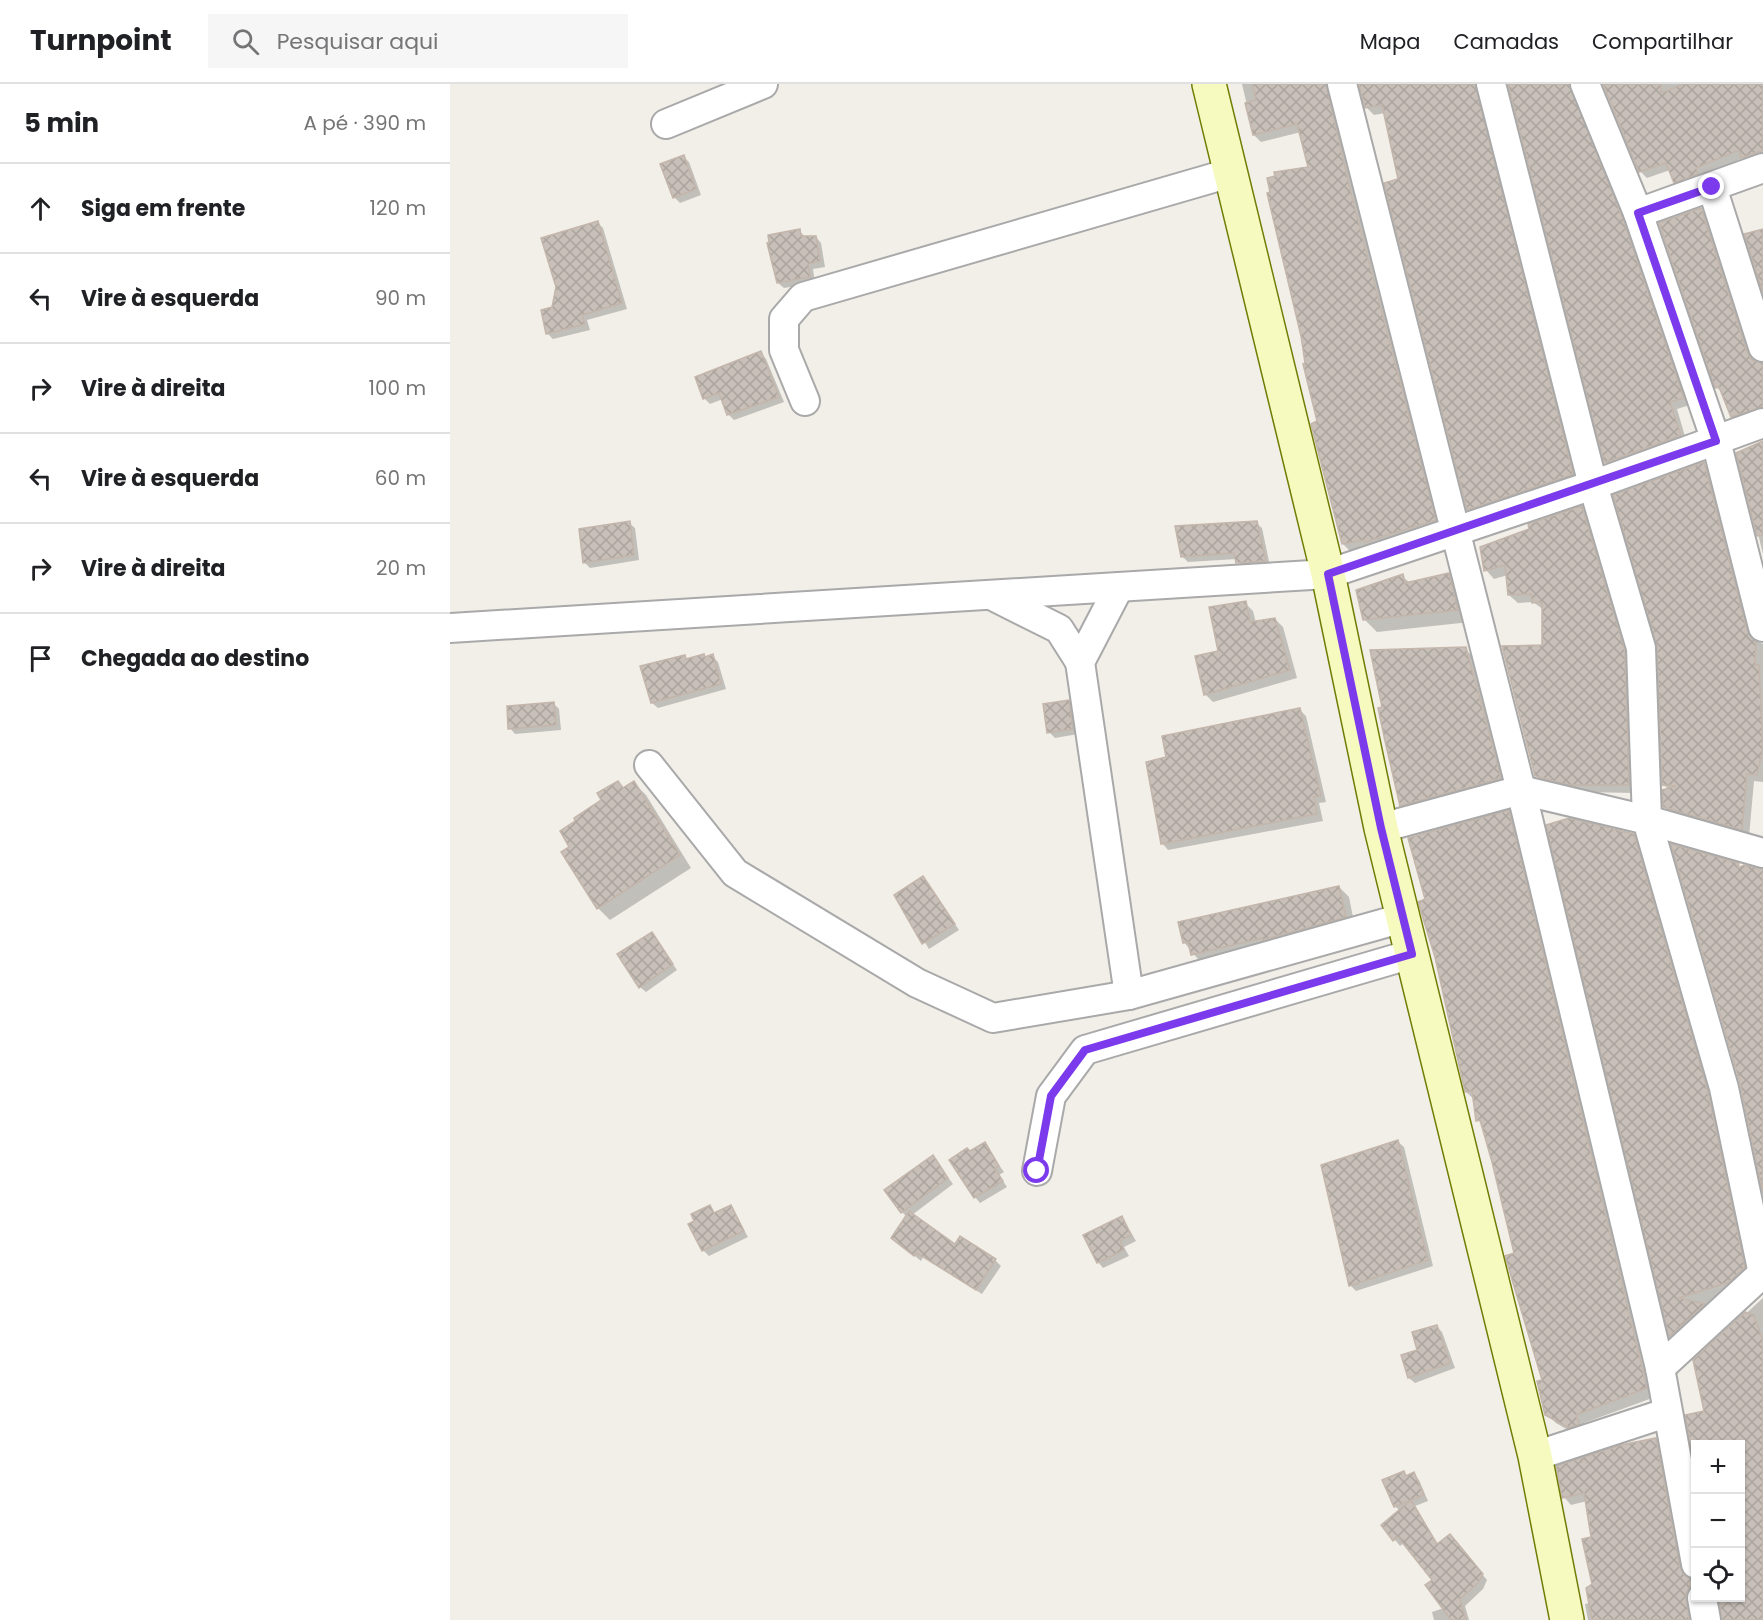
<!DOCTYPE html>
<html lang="pt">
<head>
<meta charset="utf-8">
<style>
  :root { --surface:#fff; --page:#f6f6f6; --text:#202124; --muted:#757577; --line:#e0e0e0 }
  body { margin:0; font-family:Poppins,sans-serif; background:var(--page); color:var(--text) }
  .controls { position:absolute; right:18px; bottom:18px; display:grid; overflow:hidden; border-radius:0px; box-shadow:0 2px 4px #0004 }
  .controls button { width:54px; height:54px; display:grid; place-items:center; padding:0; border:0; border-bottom:2px solid var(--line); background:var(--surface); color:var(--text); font:30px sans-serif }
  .stop { position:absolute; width:18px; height:18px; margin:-14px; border:4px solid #7c3aed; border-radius:50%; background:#fff }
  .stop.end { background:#7c3aed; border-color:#fff; box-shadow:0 2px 6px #0008 }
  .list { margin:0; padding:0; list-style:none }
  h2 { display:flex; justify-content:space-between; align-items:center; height:78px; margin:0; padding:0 24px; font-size:26px }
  h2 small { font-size:20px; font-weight:400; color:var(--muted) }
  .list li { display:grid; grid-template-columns:39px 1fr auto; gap:18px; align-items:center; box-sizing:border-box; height:90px; padding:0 24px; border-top:2px solid var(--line) }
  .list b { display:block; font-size:22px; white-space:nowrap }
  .list em { font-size:20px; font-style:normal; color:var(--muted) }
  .icon { flex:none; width:33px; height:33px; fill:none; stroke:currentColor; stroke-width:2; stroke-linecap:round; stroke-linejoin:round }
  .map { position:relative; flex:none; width:1313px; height:1536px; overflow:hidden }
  header { display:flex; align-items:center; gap:36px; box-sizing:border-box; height:84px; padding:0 30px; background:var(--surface); border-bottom:2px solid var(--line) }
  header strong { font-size:28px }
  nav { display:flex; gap:33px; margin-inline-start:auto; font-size:21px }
  .search { width:420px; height:54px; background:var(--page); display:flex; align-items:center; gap:15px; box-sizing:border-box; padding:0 21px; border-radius:0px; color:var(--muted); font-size:22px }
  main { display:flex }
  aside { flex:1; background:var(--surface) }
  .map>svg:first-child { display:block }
  .shadow { fill:#0003 }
  .building { fill:url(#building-cross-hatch); stroke:#c4b6ab; stroke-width:1.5 }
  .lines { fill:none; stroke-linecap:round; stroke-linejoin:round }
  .street-casing { stroke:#a9a9a9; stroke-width:32 }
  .secondary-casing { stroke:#707d05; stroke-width:36 }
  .street { stroke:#fff; stroke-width:28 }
  .secondary { stroke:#f7fabf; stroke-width:33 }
  .route { stroke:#7c3aed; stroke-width:8 }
</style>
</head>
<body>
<header>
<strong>Turnpoint</strong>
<div class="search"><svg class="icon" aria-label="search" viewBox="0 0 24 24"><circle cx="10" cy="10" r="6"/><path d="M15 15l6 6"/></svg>Pesquisar aqui</div>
<nav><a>Mapa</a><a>Camadas</a><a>Compartilhar</a></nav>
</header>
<main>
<aside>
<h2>5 min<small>A pé · 390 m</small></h2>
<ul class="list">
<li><svg class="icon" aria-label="ahead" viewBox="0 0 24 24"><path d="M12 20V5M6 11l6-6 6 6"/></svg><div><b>Siga em frente</b></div><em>120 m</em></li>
<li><svg class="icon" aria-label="left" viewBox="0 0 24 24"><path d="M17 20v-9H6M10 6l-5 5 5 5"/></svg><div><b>Vire à esquerda</b></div><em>90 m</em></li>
<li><svg class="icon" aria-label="right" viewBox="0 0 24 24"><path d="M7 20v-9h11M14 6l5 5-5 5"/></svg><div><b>Vire à direita</b></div><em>100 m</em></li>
<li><svg class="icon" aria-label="left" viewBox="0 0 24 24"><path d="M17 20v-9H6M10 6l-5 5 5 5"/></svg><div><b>Vire à esquerda</b></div><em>60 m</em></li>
<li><svg class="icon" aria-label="right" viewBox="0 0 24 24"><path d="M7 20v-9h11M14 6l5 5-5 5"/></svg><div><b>Vire à direita</b></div><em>20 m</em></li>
<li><svg class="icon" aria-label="arrive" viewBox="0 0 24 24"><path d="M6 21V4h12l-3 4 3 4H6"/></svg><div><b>Chegada ao destino</b></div></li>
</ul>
</aside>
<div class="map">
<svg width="1313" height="1536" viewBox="0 0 1313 1536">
  <defs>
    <pattern id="building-cross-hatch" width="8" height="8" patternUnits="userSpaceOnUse" patternTransform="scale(1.5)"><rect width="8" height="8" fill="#c7bfb8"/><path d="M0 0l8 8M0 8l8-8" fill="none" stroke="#aba49e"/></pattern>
  </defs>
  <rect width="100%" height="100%" fill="#f2efe9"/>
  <g class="shadow">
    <polygon points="792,0 885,0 992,443 900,467 893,460 822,109 860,84 851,48 811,58 804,51"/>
    <polygon points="909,0 1035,0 1129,397 1025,432 1018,425 935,29 924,31 917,24"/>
    <polygon points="1060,0 1128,0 1240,321 1227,325 1237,359 1163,386 1156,378"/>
    <polygon points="1153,0 1313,0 1313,74 1299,80 1293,74 1252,92 1232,105 1225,98 1220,86 1197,94 1190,87"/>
    <polygon points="233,73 239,78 251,111 230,119 224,113"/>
    <polygon points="1251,125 1259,133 1304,277 1313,280 1313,333 1290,340 1283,332 1273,309 1266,303"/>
    <polygon points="147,138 153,144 177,225 137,236 140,246 103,255 98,250 92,227 103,224"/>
    <polygon points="349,146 355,153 366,153 371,159 375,183 363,185 365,199 334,204 328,199"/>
    <polygon points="311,269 316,275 334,318 284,336 278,330 273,315 260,320 254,314"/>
    <polygon points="1313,359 1313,470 1288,370"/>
    <polygon points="1254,380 1262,387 1304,556 1313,560 1313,698 1304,697 1299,753 1222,731 1215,723 1218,705 1214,701"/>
    <polygon points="1132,424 1140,432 1182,576 1187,709 1129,708 1094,700 1086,692 1094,526 1083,518 1068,519 1059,511 1058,491 1044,495 1036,486 1031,464"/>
    <polygon points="179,439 185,444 189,476 140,484 134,478"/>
    <polygon points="806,439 812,444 820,482 793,484 787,475 738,478 732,472"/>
    <polygon points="998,490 1011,503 1020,538 927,548 914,535 952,492 960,499"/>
    <polygon points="795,519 803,527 806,539 825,535 833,543 847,594 763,618 755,610 770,568"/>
    <polygon points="1015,565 1024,574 1059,703 961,730 952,721"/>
    <polygon points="262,572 268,578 276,605 208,624 202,619 234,573 238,576"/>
    <polygon points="618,618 624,623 628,650 605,654 599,648"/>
    <polygon points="104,620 109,625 111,646 65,650 60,644"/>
    <polygon points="850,626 856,632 876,718 869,719 873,737 718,766 712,759 718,674"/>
    <polygon points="168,699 175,705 184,699 196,711 241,784 160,836 148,824 121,763"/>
    <polygon points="1058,728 1067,737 1205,1313 1134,1339 1137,1349 1128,1352 1106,1339 1097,1330 1094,1297 1065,1170 1033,1041 1028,1036 1025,1016 1016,1008 977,816"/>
    <polygon points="1098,742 1183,751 1193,761 1267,1018 1303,1193 1230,1261 1221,1252"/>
    <polygon points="473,794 509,846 479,865 446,811"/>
    <polygon points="889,803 899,813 905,843 752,880 734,858"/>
    <polygon points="202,850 227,886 196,908 190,903"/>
    <polygon points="948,1058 954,1063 983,1182 906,1207 900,1201"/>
    <polygon points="534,1060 554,1088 549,1091 557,1103 530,1119 525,1113 520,1069"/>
    <polygon points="483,1073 503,1100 462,1131 506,1162 545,1176 551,1182 532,1210 473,1173 471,1177 443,1154 457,1133 452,1128"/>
    <polygon points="260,1122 266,1130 281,1123 298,1153 259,1172 253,1166"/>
    <polygon points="672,1133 686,1157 674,1163 679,1172 653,1184 648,1178"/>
    <polygon points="1313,1214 1313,1536 1274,1536 1268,1514 1290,1514 1290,1360 1246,1360 1246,1377 1237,1332 1256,1328 1244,1277"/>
    <polygon points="987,1243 992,1248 1005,1284 965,1299 959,1294 953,1272 969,1267"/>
    <polygon points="1206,1355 1213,1363 1237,1492 1246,1497 1246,1536 1138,1536 1135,1520 1140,1519 1144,1501 1143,1454 1137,1417 1121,1421 1114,1413"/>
    <polygon points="954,1389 958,1393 963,1390 969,1396 978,1417 965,1422 988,1461 1005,1457 1037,1496 1033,1505 1015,1522 1019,1536 984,1536 982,1528 994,1524 984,1496 954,1459 950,1462 933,1441 950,1427 945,1422"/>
  </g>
  <g class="building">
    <polygon points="802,0 876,0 901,109 986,436 915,458 914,456 892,460 861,340 867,337 853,280 855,279 851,252 817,109 820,108 817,94 825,92 824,88 858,83 847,40 803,51 795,19 806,16"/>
    <polygon points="909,0 1025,0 1123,390 1017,426 934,99 948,95 932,21 915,24"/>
    <polygon points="1058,0 1119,0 1173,135 1234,314 1220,318 1231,351 1154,379"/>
    <polygon points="1153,0 1211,0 1211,9 1234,0 1313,0 1313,66 1291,74 1289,66 1246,84 1248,90 1224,99 1216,79 1189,88"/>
    <polygon points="234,71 246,105 223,114 210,80"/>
    <polygon points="1251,124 1297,268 1302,276 1313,279 1313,323 1281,333 1269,303 1265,304 1209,139"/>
    <polygon points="148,137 172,219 132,231 135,240 96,250 91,226 102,223 106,203 91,154"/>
    <polygon points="350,145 351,152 366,152 370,177 358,180 360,193 327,199 317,159 319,158 318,151"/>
    <polygon points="1313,145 1313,209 1294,150"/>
    <polygon points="311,267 329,313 277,331 269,309 253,315 245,293"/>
    <polygon points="1313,357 1313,451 1307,452 1286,369"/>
    <polygon points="1254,378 1297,547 1306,558 1305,581 1309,581 1313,665 1307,691 1297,690 1292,746 1213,723 1212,706 1226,702 1212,701 1207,563 1163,411"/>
    <polygon points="1132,422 1175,567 1179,701 1120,701 1085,692 1052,562 1092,561 1092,518 1082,519 1081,510 1058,511 1055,481 1034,487 1030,463 1079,445 1078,440"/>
    <polygon points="180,437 184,471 133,479 129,445"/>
    <polygon points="807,437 816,477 786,479 784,469 731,473 725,442"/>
    <polygon points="999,489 1008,526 913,536 906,506 953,490 955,499"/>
    <polygon points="796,517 800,538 825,534 840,586 754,611 745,572 768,567 759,523"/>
    <polygon points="1016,563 1051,694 950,722 935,657 928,624 932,623 920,566"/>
    <polygon points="254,570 255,573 263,570 271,600 201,619 190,582 235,571 236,575"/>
    <polygon points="619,616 623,645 597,649 593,620"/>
    <polygon points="104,618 106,641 58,645 57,622"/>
    <polygon points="850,624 871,712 864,713 867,730 711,760 696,678 716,673 712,652"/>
    <polygon points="168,697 173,704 184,697 230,771 147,825 111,768 119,763 110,747 125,737 124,734 151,716 147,709"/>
    <polygon points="1059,726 1197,1304 1126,1331 1129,1340 1119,1344 1095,1331 1087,1297 1092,1296 1055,1172 1064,1169 1042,1078 1030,1036 1026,1037 1022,1007 1015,1008 985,873 968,818 975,815 958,754"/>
    <polygon points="1119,734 1184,750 1258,1008 1295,1183 1279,1198 1229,1214 1255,1220 1219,1253 1096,741"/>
    <polygon points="1221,760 1289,779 1288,784 1294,781 1313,785 1313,1110 1290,999"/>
    <polygon points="473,792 505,840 472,860 444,811"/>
    <polygon points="889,802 896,833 813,856 812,854 741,871 738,858 733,859 728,838"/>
    <polygon points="202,848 223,880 189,904 167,870"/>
    <polygon points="948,1056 978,1176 899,1202 871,1081"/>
    <polygon points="535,1058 549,1082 545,1085 553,1097 524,1114 499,1076 517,1064 520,1067"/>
    <polygon points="483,1071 498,1094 451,1129 434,1106"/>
    <polygon points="260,1121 264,1129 281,1121 294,1147 252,1167 238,1140 244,1137 241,1130"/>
    <polygon points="459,1127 505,1160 510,1152 546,1175 526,1206 467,1169 464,1172 441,1154"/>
    <polygon points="672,1132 681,1151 670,1157 674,1166 647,1179 633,1151"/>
    <polygon points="1295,1228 1304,1231 1313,1257 1313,1536 1272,1536 1269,1514 1290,1514 1290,1360 1245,1360 1245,1386 1235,1331 1254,1327 1243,1276"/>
    <polygon points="987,1241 1000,1279 958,1294 951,1271 967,1266 962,1248"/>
    <polygon points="1206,1354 1230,1483 1234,1491 1245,1496 1236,1509 1239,1536 1142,1536 1136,1504 1142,1500 1132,1455 1141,1453 1134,1409 1112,1414 1106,1382 1171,1361"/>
    <polygon points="954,1387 956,1392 964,1388 974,1411 944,1423 932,1396"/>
    <polygon points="961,1416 987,1460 1000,1450 1033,1490 1028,1499 1010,1515 1016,1536 1001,1536 975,1501 982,1496 948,1453 943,1457 931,1441"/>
  </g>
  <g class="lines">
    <defs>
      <g id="street">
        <polyline points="892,0 1071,706 1210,1284 1246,1480"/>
        <polyline points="1041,0 1143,401 1191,564 1197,736 1274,1004 1313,1190"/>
        <polyline points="1135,0 1188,129 1266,357 1313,543"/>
        <polyline points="216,40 313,0"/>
        <polyline points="1262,103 1313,263"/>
        <polyline points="1188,129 1313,84"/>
        <polyline points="355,317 334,266 334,235 353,213 780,89"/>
        <polyline points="669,503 630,578 679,911"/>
        <polyline points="541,511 609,545 630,578"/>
        <polyline points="0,544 878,490 1143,401 1313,339"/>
        <polyline points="199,681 285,789 467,899 543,934 679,911 953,834"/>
        <polyline points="931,744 1071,706 1197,736 1313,769"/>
        <polyline points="587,1087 601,1012 635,966 962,870"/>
        <polyline points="1210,1284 1313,1189"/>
        <polyline points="1085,1372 1216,1329"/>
        <polyline points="1252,1514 1256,1536"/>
      </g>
      <polyline id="secondary" points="759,0 878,490 931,744 1085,1372 1117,1536"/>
    </defs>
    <use href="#street" class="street-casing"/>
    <use href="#secondary" class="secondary-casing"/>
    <use href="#street" class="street"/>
    <use href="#secondary" class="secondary"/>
  </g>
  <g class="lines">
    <polyline class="route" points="587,1087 601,1012 635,966 962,870 931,744 878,490 1266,357 1188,129 1262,103"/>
  </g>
</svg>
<div class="controls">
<button>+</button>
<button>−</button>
<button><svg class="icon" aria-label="locate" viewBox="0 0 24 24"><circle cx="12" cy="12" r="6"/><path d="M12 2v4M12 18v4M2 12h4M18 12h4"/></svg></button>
</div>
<div class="stop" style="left:587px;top:1087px"></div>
<div class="stop end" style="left:1262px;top:103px"></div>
</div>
</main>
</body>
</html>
